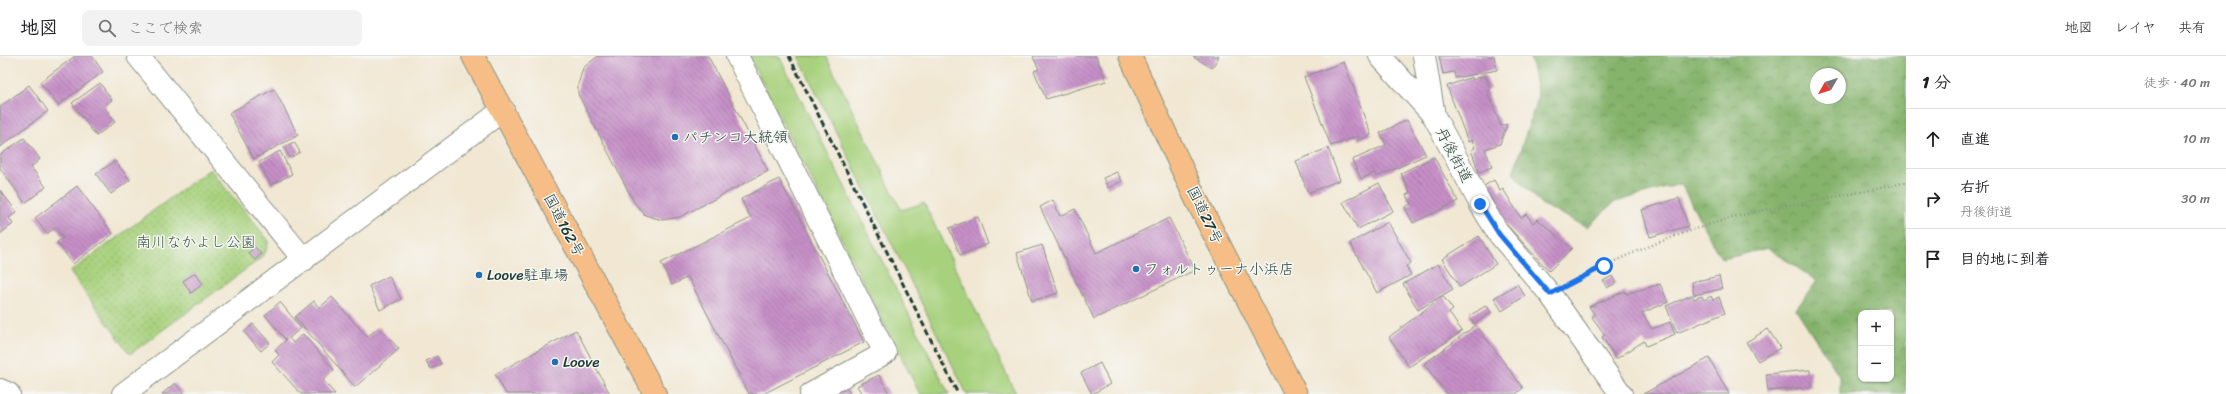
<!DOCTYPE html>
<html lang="ja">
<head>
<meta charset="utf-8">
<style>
  :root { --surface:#fff; --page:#f2f2f2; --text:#202124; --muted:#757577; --line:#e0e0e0 }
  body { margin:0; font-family:Sriracha,"Klee One",sans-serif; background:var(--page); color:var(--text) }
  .controls { position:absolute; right:12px; bottom:12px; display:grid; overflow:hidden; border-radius:8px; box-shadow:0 1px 3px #0004 }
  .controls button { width:36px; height:36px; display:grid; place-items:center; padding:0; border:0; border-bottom:1px solid var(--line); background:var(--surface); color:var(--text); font:20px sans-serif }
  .compass { position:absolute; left:1810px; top:12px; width:36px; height:36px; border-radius:50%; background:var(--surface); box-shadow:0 1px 3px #0004; rotate:231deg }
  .stop { position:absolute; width:12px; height:12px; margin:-9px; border:3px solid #1a73e8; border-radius:50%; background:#fff }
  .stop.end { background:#1a73e8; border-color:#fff; box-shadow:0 1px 4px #0008 }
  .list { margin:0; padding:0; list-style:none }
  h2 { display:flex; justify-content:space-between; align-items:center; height:52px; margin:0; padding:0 16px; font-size:17px }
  h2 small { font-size:13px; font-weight:400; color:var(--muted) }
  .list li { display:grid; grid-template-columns:26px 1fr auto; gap:12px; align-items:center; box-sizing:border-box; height:60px; padding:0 16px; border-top:1px solid var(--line) }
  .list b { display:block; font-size:15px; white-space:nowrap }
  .list p { margin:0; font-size:13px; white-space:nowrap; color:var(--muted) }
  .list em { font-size:13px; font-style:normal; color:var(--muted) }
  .icon { flex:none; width:22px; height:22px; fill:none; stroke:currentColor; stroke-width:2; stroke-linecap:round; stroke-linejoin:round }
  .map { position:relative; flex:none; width:1906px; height:338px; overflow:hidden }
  header { display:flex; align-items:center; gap:24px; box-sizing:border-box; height:56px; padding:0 20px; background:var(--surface); border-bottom:1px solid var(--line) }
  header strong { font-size:19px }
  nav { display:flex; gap:22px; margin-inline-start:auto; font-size:14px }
  .search { width:280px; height:36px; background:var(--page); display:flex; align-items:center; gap:10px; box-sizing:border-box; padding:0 14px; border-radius:8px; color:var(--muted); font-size:15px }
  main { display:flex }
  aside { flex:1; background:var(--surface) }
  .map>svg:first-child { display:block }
  .grass { fill:#a7d17d; stroke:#638758 }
  .forest { fill:url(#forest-crowns); stroke:#527850; fill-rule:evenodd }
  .park { fill:url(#park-dots); stroke:#638758 }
  .building { fill:url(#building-back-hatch) }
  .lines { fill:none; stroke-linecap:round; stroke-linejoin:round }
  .minor-casing { stroke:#889283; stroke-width:24 }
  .highway-casing { stroke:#889283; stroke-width:24 }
  .path { stroke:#889283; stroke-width:2.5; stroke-dasharray:1 3; stroke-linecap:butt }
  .minor { stroke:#fff; stroke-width:22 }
  .highway { stroke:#f6be86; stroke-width:22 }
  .rail { stroke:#1f3d34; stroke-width:3; stroke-dasharray:6 3; stroke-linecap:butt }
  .route { stroke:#1a73e8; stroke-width:5 }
  .poi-dot { fill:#1f6fb2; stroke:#f6f6f2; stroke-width:1.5 }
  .labels { text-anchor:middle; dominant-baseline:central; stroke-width:3; stroke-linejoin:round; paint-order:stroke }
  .poi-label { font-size:15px; fill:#1f3d34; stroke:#f6f6f2; text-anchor:start }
  .street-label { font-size:15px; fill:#1f3d34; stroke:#f6f6f2 }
  .park-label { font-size:15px; fill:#3a5b43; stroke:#f6f6f2 }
</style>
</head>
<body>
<header>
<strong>地図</strong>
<div class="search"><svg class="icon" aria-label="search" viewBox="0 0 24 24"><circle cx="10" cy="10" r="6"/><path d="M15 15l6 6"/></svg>ここで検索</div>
<nav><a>地図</a><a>レイヤ</a><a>共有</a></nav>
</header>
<main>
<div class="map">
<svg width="1906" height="338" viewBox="0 0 1906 338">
  <defs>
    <pattern id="forest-crowns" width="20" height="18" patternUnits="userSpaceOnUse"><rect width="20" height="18" fill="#85b36c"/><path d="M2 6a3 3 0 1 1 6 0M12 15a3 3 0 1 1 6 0" fill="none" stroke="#6c935a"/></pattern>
    <pattern id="park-dots" width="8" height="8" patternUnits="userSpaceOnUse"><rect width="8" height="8" fill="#a7d17d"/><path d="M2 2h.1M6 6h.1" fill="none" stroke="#8fb46d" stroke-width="1.8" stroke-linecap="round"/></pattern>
    <pattern id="building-back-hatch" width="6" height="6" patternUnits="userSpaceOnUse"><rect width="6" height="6" fill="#c68fc7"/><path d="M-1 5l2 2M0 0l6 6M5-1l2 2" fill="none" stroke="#a076a2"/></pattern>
  </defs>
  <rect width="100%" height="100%" fill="#f6f6f2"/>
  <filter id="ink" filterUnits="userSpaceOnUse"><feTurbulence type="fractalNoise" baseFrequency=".025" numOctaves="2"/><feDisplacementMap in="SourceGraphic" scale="8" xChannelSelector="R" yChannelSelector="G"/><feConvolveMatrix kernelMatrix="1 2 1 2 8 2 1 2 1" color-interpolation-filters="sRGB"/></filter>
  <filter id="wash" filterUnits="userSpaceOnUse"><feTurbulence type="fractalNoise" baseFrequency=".012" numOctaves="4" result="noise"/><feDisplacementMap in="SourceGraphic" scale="16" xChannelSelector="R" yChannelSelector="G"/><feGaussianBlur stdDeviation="0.9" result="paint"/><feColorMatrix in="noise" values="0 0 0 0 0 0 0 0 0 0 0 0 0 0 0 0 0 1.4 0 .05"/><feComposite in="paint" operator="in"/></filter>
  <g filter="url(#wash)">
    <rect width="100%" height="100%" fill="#f1e7d2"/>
    <g class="grass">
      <polygon points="749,0 779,0 949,338 920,338"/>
      <polygon points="798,0 826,0 901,154 924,147 1016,338 967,338"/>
    </g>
    <path class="forest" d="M1530,0H1906V338H1840V321L1796,253L1817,225L1768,192L1723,203L1717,196L1681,128L1615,146L1587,171L1541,148L1513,117L1538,40ZM1816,18H1840V42H1816ZM1861,257H1891V323H1861Z"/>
    <polygon class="park" points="210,113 269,185 264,200 130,298 70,216"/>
    <g id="blocks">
      <g class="building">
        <polygon points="75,0 92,0 103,16 58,49 40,26"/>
        <polygon points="598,0 708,0 768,115 680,161 662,164 645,159 634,146 578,38 578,29 583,12"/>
        <polygon points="1036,0 1096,0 1106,25 1046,43 1034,15 1039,13 1033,1"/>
        <polygon points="1192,0 1219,0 1212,12"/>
        <polygon points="1439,0 1494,0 1497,14 1455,22 1454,16 1443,18"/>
        <polygon points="1344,6 1371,79 1359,84 1358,80 1331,90 1304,21"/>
        <polygon points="1485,19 1491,33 1487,35 1501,70 1507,68 1500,88 1485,93 1492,111 1479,116 1471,94 1475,92 1472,84 1468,86 1447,30 1472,21 1472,24"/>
        <polygon points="100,27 112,44 104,50 115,66 96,80 72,47"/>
        <polygon points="29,29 48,55 0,91 0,51"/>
        <polygon points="274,33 298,79 254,103 229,57"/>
        <polygon points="1407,64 1426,99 1376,121 1374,117 1361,123 1352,104 1386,89 1380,77"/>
        <polygon points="24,82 40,103 31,111 46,131 25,147 0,112 0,99"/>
        <polygon points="294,86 300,96 290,102 284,91"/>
        <polygon points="1328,92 1340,124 1308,137 1296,105"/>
        <polygon points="280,95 292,118 271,129 259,106"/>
        <polygon points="1434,101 1458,145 1413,167 1405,151 1411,148 1406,139 1410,137 1401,117"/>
        <polygon points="115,105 130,124 111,138 96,118"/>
        <polygon points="1117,116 1122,125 1108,132 1103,122"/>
        <polygon points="779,123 864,286 763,338 749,338 688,221 672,229 661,207 751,162 741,143"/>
        <polygon points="1494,124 1500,135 1503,133 1521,162 1526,158 1533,167 1537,163 1572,192 1549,215 1505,167 1484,130"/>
        <polygon points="1379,127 1393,155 1358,173 1343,146"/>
        <polygon points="77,130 113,178 73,208 57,186 63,182 56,171 47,178 35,162"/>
        <polygon points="0,134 17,156 9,162 13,168 0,178"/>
        <polygon points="1679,142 1688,170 1650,181 1642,154"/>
        <polygon points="1053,144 1060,160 1075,153 1096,197 1169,162 1195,214 1094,263 1040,151"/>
        <polygon points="978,161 988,188 960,199 949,172"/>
        <polygon points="1388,166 1411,207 1406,210 1411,219 1377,237 1350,187"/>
        <polygon points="1479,180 1496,208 1460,231 1442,203"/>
        <polygon points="1042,189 1058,237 1032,245 1017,197"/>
        <polygon points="255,191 261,198 255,204 248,197"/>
        <polygon points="1438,208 1453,233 1418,254 1403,228"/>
        <polygon points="195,217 203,228 191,237 183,225"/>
        <polygon points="389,220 401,243 380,254 369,230"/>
        <polygon points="1612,220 1616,227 1607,232 1603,225"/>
        <polygon points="1719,220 1722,233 1694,239 1692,226"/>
        <polygon points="1517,228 1525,240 1502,255 1494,242"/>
        <polygon points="1660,228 1668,246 1642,257 1652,273 1670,266 1675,278 1646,290 1644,285 1616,303 1602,281 1605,279 1592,261 1595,259 1589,251 1625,235 1626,238"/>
        <polygon points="1692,239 1694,243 1702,240 1704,244 1711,240 1713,244 1719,241 1725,257 1677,277 1666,250"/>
        <polygon points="1443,240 1453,254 1449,257 1462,275 1409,311 1389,281"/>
        <polygon points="332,241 367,281 379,271 399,293 355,331 295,261 314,245 319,252"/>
        <polygon points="280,246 301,272 289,282 293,287 303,278 334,314 323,324 335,338 301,338 272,306 279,299 275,294 286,284 265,259"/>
        <polygon points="1487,249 1491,257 1474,268 1469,260"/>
        <polygon points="253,268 270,287 261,295 244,276"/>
        <polygon points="1476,269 1523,332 1516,338 1447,338 1424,308"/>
        <polygon points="1768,273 1780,292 1758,305 1746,286"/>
        <polygon points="576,274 610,338 506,338 495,318"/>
        <polygon points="437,300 441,308 431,313 426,305"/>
        <polygon points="1709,302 1729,338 1643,338 1667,325"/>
        <polygon points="1100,307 1110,328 1092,338 1081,317"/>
        <polygon points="1810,314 1811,331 1768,335 1766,318"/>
        <polygon points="879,319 889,338 862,338 857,330"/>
        <polygon points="175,327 184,338 162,338"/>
        <polygon points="847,332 850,338 835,338"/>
      </g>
    </g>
  </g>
  <g filter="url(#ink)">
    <use href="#blocks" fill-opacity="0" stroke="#889283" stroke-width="1"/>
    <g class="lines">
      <defs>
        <g id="minor">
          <polyline points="138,0 304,204"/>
          <polyline points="737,0 885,297 811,338"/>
          <polyline points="1380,0 1434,60 1481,149 1499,178 1550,238 1621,338"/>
          <polyline points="1424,0 1434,60"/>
          <polyline points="0,334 9,338"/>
          <polyline points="123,338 503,54"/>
        </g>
        <g id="highway">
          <polyline points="473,0 655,338"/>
          <polyline points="1130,0 1195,141 1296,338"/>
        </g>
      </defs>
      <use href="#minor" class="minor-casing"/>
      <use href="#highway" class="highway-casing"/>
      <path class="path" d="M1572,226C1625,198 1692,171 1751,157C1802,145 1855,139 1906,126"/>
      <use href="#minor" class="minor"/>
      <use href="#highway" class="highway"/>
      <polyline class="rail" points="789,0 958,338"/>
    </g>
  </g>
  <g class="lines" filter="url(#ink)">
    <polyline class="route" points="1480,148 1499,178 1550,238 1604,210"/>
  </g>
  <g class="poi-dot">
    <circle cx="675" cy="81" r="4"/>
    <circle cx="1136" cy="213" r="4"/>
    <circle cx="479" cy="219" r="4"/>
    <circle cx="555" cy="306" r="4"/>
  </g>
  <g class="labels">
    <g class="poi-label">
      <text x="683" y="81">パチンコ大統領</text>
      <text x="1144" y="213">フォルトゥーナ小浜店</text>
      <text x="487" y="219">Loove駐車場</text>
      <text x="563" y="306">Loove</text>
    </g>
    <g class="street-label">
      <text transform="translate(1454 99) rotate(62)">丹後街道</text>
      <text transform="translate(1205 159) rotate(64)">国道27号</text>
      <text transform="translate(564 169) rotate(62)">国道162号</text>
    </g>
    <g class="park-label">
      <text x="196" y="186">南川なかよし公園</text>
    </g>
  </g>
</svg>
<div class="controls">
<button>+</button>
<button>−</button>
</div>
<svg class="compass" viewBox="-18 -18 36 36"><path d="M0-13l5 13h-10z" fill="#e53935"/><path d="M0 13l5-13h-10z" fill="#757577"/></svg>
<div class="stop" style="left:1604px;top:210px"></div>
<div class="stop end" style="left:1480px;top:148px"></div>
</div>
<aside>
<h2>1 分<small>徒歩 · 40 m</small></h2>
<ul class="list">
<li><svg class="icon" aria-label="ahead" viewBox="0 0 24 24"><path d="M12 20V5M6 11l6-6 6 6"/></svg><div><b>直進</b></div><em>10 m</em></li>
<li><svg class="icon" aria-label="right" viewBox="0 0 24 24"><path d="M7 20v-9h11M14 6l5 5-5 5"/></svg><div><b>右折</b><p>丹後街道</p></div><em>30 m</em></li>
<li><svg class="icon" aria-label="arrive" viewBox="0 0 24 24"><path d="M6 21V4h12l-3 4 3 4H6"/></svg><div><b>目的地に到着</b></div></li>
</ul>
</aside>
</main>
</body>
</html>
